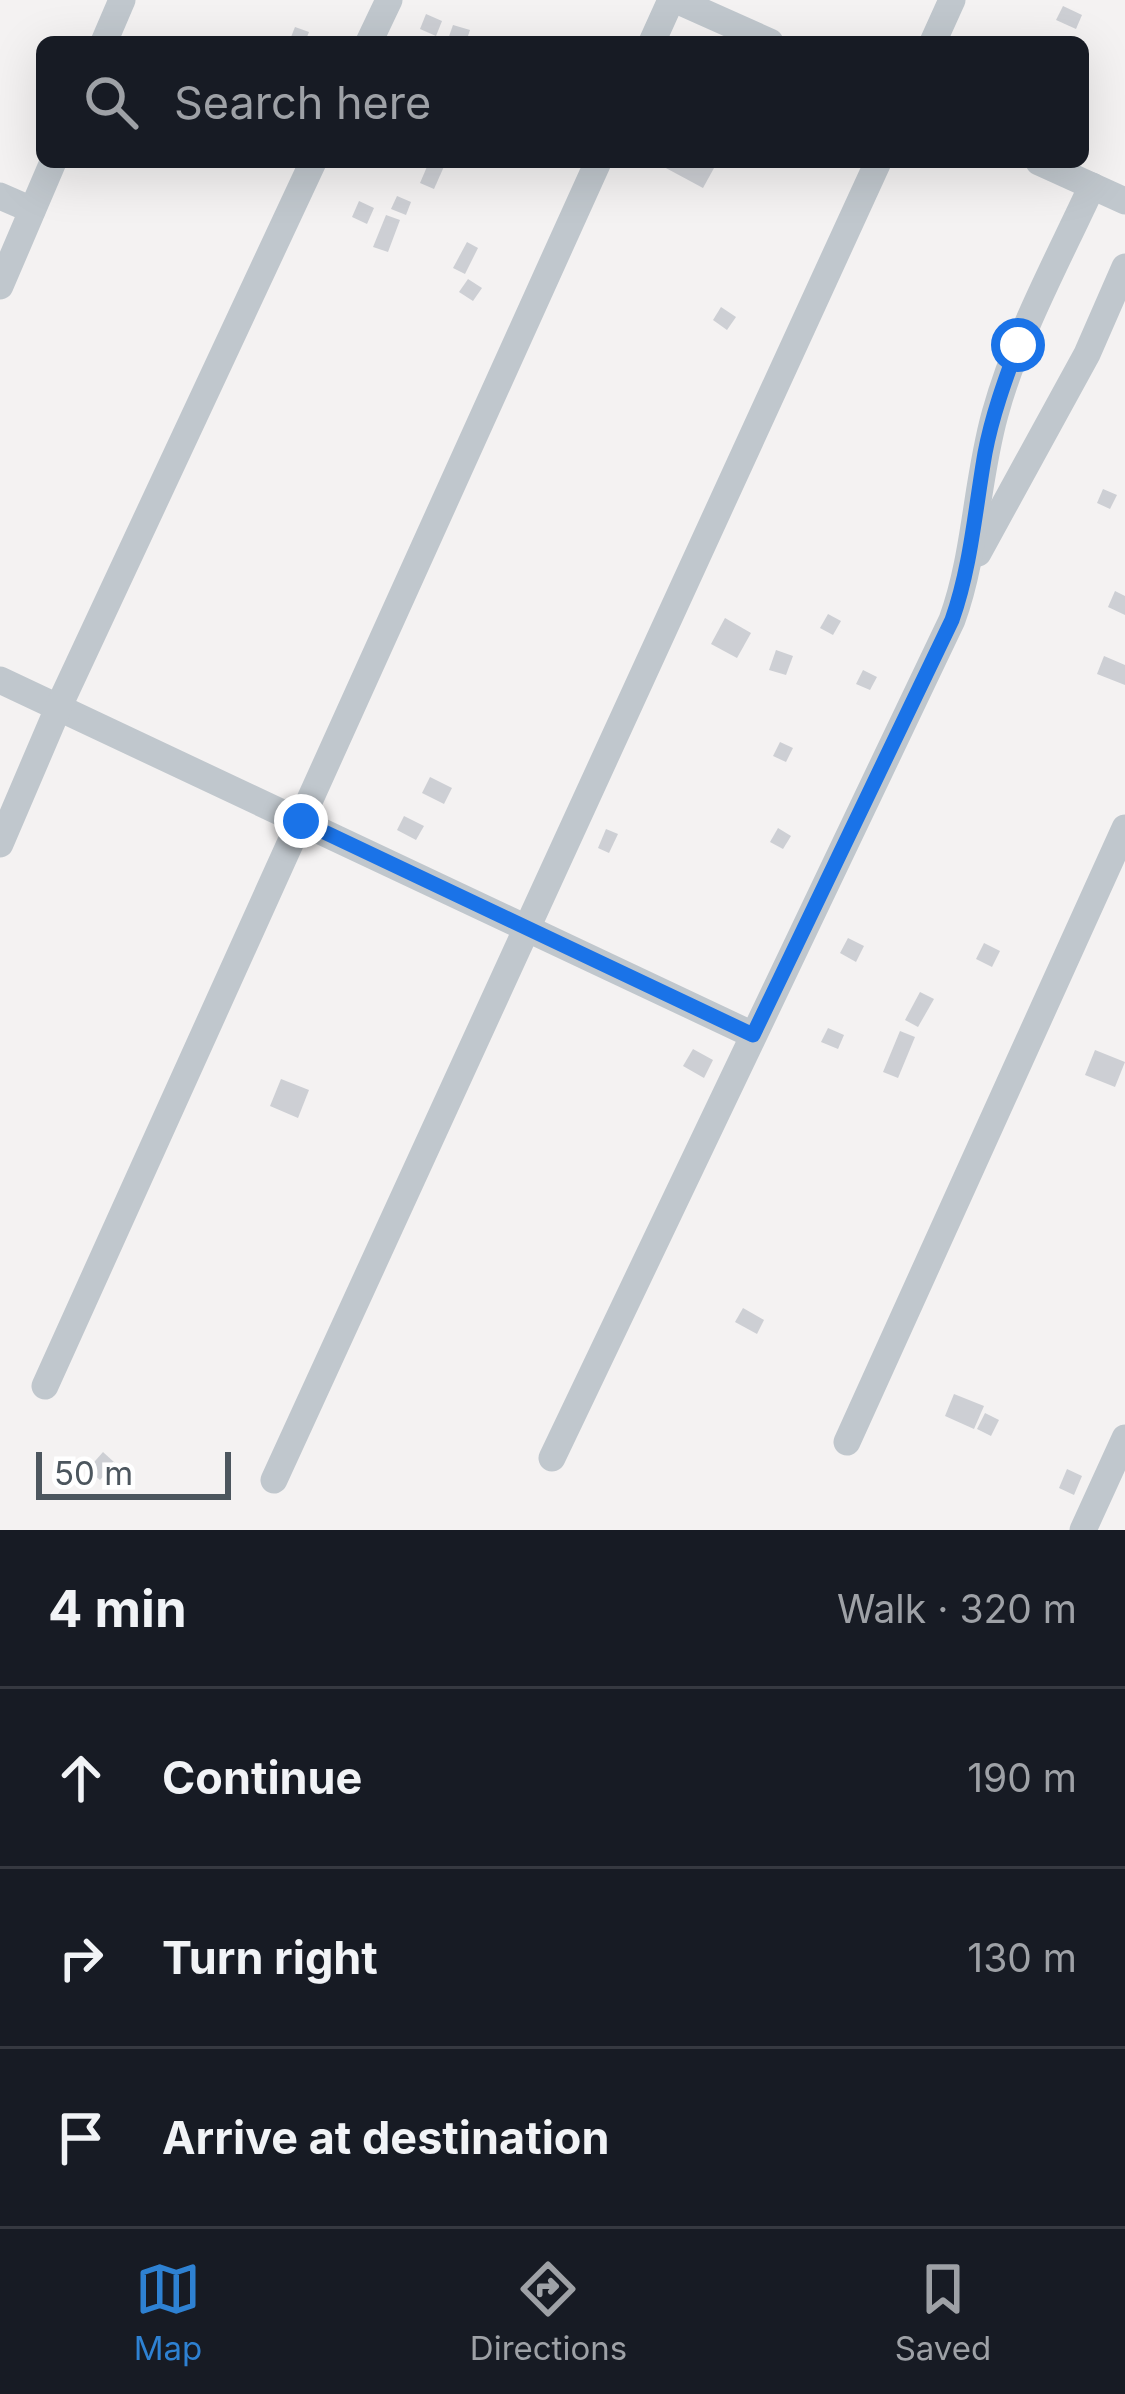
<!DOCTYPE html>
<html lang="en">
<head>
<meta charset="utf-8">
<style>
  :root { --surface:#171b24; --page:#242831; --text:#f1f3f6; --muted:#9ea1a6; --line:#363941; --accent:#2e81d2 }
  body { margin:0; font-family:Inter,sans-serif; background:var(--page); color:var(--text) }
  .scale { position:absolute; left:36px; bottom:30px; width:195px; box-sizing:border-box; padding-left:12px; border:6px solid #4c565e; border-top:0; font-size:33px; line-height:42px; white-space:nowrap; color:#4c565e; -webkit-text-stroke:9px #fff; paint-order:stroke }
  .stop { position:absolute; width:36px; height:36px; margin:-27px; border:9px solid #1a73e8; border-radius:50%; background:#fff }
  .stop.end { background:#1a73e8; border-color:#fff; box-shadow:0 3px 12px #0008 }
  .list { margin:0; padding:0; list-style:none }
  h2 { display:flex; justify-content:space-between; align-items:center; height:156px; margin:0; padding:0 48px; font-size:51px }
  h2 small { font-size:39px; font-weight:400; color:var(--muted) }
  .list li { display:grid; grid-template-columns:78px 1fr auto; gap:36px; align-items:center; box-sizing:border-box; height:180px; padding:0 48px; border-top:3px solid var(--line) }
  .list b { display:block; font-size:45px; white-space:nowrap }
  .list em { font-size:39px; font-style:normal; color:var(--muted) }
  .icon { flex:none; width:66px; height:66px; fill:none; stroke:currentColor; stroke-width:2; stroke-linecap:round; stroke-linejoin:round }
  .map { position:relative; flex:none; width:1125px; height:1530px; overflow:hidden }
  .search { position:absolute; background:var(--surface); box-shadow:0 12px 48px #0002; left:36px; right:36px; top:36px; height:132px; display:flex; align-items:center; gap:30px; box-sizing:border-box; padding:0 42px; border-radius:18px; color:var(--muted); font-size:45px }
  .sheet { height:696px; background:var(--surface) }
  nav { display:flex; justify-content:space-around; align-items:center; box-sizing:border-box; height:168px; border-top:3px solid var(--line); background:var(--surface); font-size:33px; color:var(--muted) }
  nav a { display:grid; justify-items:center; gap:6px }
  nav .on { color:var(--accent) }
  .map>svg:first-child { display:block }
  .building { fill:#cdcfd4 }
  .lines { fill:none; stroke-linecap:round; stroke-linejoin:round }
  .street { stroke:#c0c7cd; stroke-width:27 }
  .route { stroke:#1a73e8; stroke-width:15 }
</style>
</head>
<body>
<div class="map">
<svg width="1125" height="1530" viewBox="0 0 1125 1530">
  <rect width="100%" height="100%" fill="#f4f2f2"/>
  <g class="building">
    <polygon points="1063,6 1082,15 1076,29 1056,20"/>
    <polygon points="426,14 442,21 436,36 420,29"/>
    <polygon points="453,25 470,30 466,42 447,42"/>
    <polygon points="295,27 309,32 305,42 289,42"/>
    <polygon points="429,162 446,162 434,189 420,183"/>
    <polygon points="667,162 702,162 714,168 703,188 664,167"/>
    <polygon points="397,196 411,202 406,215 391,209"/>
    <polygon points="359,201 374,208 367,224 352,217"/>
    <polygon points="386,215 400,220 388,252 373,247"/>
    <polygon points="467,242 478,248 465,274 453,268"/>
    <polygon points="468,279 482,288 473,301 459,292"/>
    <polygon points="721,307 736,317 727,330 713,320"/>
    <polygon points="1103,489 1117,495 1110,509 1097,503"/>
    <polygon points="1115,591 1125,596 1125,615 1108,607"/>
    <polygon points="828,614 841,621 833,635 820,628"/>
    <polygon points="725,618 751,633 737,658 711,644"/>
    <polygon points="776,650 793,656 786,675 769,670"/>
    <polygon points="1104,656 1125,665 1125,685 1097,674"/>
    <polygon points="863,670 877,677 870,690 856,684"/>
    <polygon points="780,742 793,748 786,762 773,756"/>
    <polygon points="430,777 452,788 444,804 422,793"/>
    <polygon points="404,816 424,826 416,840 397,830"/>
    <polygon points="778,828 791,836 783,849 770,842"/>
    <polygon points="606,829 618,834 609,853 598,848"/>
    <polygon points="848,938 864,946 856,962 840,953"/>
    <polygon points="984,943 1000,951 992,967 976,959"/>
    <polygon points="920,992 934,999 918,1027 905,1020"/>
    <polygon points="828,1028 844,1035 838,1049 821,1042"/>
    <polygon points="900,1031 915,1037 898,1078 883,1072"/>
    <polygon points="693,1049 713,1060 704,1078 683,1066"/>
    <polygon points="1095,1050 1125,1062 1115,1087 1085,1075"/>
    <polygon points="281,1079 309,1090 298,1118 270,1106"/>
    <polygon points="743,1308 764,1320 757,1334 735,1322"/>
    <polygon points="954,1394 984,1406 974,1429 945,1416"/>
    <polygon points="985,1413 999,1420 991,1436 977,1429"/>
    <polygon points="103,1452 115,1463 100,1480 88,1469"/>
    <polygon points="1067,1469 1082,1476 1074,1495 1059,1488"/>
  </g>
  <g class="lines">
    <g class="street">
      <polyline points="676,0 770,42"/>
      <polyline points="104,42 122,0"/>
      <polyline points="369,42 389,0"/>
      <polyline points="652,42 671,0"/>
      <polyline points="933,42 952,0"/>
      <polyline points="1039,162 1125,201"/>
      <polyline points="0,196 32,210"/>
      <polyline points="0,286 53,162"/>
      <polyline points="978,553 1087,354 1125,267"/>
      <polyline points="0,680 753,1035"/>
      <polyline points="0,844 59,706 313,162"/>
      <polyline points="45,1386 598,162"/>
      <polyline points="847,1442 1125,828"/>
      <path d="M552,1458L952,620C976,554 976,482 995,414C1017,334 1058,260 1092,186"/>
      <polyline points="274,1480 878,162"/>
      <polyline points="1083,1530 1125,1438"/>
    </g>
  </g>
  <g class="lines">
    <path class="route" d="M301,821L753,1035L952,620C971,566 975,510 985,453C992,416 1005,380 1018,345"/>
  </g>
</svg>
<div class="scale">50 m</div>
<div class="stop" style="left:1018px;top:345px"></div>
<div class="stop end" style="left:301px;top:821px"></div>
<div class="search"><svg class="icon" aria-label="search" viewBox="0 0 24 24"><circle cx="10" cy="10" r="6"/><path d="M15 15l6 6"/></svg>Search here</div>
</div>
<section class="sheet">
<h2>4 min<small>Walk · 320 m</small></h2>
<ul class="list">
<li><svg class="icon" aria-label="ahead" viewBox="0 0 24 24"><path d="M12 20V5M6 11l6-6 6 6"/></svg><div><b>Continue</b></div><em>190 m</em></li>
<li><svg class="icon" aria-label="right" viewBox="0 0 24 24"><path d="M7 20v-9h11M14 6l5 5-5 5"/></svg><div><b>Turn right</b></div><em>130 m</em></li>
<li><svg class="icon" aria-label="arrive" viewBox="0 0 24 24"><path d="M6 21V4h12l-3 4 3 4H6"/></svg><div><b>Arrive at destination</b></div></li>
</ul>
</section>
<nav>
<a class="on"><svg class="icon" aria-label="map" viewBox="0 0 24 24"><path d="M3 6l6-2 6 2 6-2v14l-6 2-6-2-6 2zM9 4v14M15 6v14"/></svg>Map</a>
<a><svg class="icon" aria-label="directions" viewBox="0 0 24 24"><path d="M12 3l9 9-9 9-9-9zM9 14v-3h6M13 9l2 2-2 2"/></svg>Directions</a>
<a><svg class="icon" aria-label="saved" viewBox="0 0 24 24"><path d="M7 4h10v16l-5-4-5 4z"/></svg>Saved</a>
</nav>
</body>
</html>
